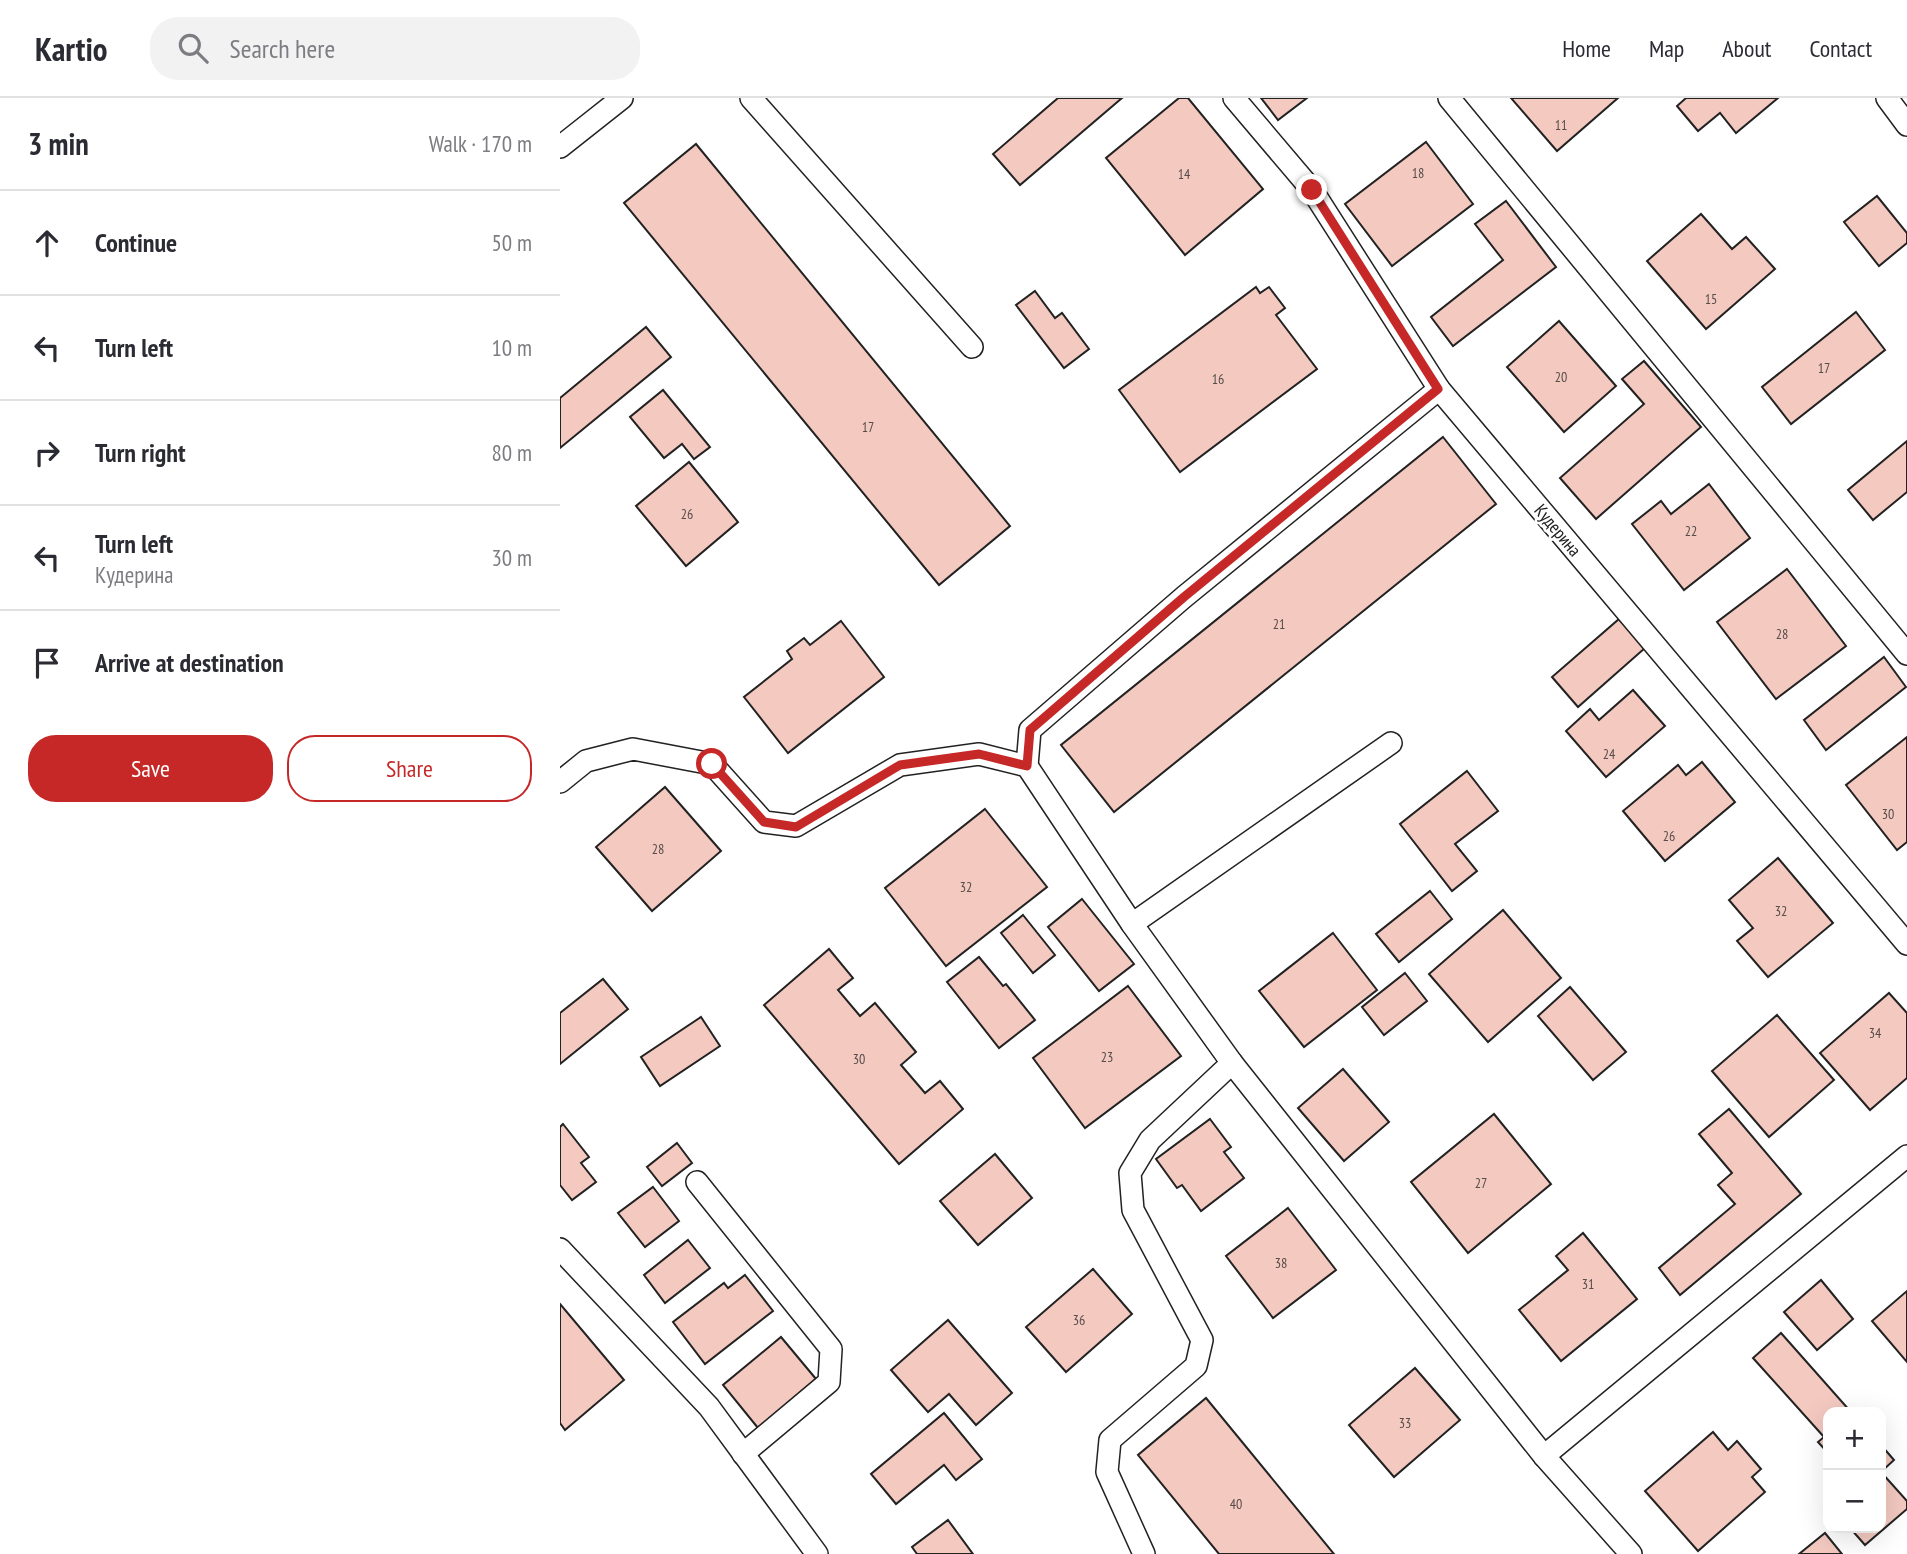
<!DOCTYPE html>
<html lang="en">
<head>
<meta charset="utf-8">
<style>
  :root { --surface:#fff; --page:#f2f2f3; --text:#2b2b33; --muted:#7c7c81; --line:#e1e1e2; --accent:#c62828 }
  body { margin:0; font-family:"PT Sans Narrow",sans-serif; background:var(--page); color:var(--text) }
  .controls { position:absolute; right:21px; bottom:21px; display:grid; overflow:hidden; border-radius:14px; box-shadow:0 7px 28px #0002 }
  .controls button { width:63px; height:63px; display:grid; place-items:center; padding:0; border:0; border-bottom:2px solid var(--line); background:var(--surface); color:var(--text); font:35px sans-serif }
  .stop { position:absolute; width:21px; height:21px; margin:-16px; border:5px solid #c62828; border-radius:50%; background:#fff }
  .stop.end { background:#c62828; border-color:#fff; box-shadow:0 2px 7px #0008 }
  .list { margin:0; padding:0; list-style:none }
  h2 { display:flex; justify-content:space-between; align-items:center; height:91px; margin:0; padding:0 28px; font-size:30px }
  h2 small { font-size:23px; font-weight:400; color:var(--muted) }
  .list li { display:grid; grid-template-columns:46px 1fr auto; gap:21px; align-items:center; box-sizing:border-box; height:105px; padding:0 28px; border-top:2px solid var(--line) }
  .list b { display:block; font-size:26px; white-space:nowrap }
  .list p { margin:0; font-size:23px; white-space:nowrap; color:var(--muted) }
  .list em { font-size:23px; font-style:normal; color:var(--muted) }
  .actions { display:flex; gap:14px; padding:21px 28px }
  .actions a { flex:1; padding:16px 0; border:2px solid var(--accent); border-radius:28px; text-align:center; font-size:24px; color:var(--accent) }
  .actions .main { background:var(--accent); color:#fff }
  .icon { flex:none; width:38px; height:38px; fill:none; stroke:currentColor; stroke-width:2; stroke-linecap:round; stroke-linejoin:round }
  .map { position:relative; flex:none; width:1347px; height:1456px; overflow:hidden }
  header { display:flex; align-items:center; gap:42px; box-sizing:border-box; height:98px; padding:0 35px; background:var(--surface); border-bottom:2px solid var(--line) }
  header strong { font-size:33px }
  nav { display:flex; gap:38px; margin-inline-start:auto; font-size:24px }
  .search { width:490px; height:63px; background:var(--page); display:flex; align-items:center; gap:18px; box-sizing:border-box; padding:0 24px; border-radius:28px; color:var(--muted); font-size:26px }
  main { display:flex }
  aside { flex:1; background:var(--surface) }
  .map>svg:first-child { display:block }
  .building { fill:#f3c9c0; stroke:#222; stroke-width:2 }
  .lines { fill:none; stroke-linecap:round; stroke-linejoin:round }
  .service-casing { stroke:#222; stroke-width:24 }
  .service { stroke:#fff; stroke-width:21 }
  .route { stroke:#c62828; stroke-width:9 }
  .labels { text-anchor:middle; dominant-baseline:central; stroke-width:5; stroke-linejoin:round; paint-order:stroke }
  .number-label { font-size:14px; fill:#564c4a }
  .street-label { font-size:18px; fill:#222; stroke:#fff }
</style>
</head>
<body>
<header>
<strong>Kartio</strong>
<div class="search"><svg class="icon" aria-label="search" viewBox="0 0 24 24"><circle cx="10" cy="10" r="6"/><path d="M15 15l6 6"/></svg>Search here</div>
<nav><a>Home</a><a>Map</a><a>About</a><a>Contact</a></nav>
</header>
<main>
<aside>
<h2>3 min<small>Walk · 170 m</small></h2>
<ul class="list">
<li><svg class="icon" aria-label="ahead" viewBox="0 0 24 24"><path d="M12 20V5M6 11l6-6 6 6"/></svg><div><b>Continue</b></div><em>50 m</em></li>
<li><svg class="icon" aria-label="left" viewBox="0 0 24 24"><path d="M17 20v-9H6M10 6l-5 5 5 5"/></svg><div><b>Turn left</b></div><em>10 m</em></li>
<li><svg class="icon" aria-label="right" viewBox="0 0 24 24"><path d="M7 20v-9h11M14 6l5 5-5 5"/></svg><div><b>Turn right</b></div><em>80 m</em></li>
<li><svg class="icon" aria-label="left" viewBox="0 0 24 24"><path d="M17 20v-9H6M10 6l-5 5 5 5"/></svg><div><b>Turn left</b><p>Кудерина</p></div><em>30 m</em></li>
<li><svg class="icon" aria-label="arrive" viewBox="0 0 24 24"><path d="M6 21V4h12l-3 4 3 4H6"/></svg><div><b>Arrive at destination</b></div></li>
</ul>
<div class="actions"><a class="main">Save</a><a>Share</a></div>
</aside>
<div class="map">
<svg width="1347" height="1456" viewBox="0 0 1347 1456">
  <rect width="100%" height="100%" fill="#fff"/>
  <g class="building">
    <polygon points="498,0 562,0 460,87 433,56"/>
    <polygon points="619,0 628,0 703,91 625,157 546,60"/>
    <polygon points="701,0 747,0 718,22"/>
    <polygon points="951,0 1058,0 997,53"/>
    <polygon points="1126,0 1218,0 1176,35 1160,15 1138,33 1117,8"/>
    <polygon points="866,44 913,106 832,168 785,106"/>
    <polygon points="136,46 450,428 379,487 64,105"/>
    <polygon points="1317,98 1347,135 1347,145 1319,168 1284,124"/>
    <polygon points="946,103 996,169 893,248 871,219 943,162 915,126"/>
    <polygon points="1141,116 1172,151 1186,139 1215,171 1146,231 1087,163"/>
    <polygon points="696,189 700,195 709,189 725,210 716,217 757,271 620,374 559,292"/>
    <polygon points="475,193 495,220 502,215 529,251 504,270 456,207"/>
    <polygon points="1296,214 1325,252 1231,326 1202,289"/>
    <polygon points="999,223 1056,288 1004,334 947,269"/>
    <polygon points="86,229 111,259 0,350 0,300"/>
    <polygon points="1084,263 1141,329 1036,421 1000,380 1084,306 1062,281"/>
    <polygon points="103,292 150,349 134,361 122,346 104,360 70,319"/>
    <polygon points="883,339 936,406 554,714 501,647"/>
    <polygon points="1347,343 1347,394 1313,422 1288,392"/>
    <polygon points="129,364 178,424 126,468 76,408"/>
    <polygon points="1149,386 1190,440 1124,492 1072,426 1101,403 1111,416"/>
    <polygon points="1227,471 1286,548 1216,601 1157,524"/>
    <polygon points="1059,521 1085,550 1018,609 992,579"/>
    <polygon points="281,523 324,579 228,655 184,599 232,561 227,553 244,540 250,547"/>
    <polygon points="1324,559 1346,589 1266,652 1244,622"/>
    <polygon points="1073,592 1105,628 1046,679 1006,633 1030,611 1039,622"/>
    <polygon points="1347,639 1347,744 1337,752 1286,687"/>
    <polygon points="1142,664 1175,704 1105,763 1063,713 1118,667 1126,677"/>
    <polygon points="907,673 938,713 895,746 917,773 892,793 840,726"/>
    <polygon points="105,689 161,753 92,813 36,749"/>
    <polygon points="425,711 487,789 386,868 325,790"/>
    <polygon points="1218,760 1273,825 1208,879 1177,843 1193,830 1169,802"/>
    <polygon points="870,793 892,821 839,864 816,836"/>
    <polygon points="522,801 574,866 539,893 488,829"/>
    <polygon points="943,812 1001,880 928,944 869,876"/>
    <polygon points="463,817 495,857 473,875 441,835"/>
    <polygon points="773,835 817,892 744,949 699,893"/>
    <polygon points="269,851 293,880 278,892 300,918 315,905 356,954 341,967 365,995 380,983 403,1011 339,1066 204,907"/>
    <polygon points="419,859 443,888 446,886 475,922 439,950 387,884"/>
    <polygon points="845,875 867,903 824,937 802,909"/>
    <polygon points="43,881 68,911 0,966 0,915"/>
    <polygon points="568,888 621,958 525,1030 473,960"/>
    <polygon points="1010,889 1066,954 1033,982 978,918"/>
    <polygon points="1329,895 1347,915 1347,980 1310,1012 1260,955"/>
    <polygon points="1217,917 1274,982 1209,1039 1152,973"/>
    <polygon points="141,919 160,948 100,988 81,959"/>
    <polygon points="783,971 829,1024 784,1063 738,1010"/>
    <polygon points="1169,1011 1241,1096 1120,1197 1099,1170 1175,1106 1158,1087 1172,1075 1139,1036"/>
    <polygon points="934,1016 991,1086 908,1155 851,1084"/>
    <polygon points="650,1021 671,1049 664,1054 684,1080 641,1113 622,1087 617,1090 596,1061"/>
    <polygon points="3,1026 29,1059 21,1065 36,1084 12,1102 0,1087 0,1029"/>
    <polygon points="117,1045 132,1065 102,1088 87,1069"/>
    <polygon points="435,1056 472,1100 418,1147 380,1103"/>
    <polygon points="93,1089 119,1123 85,1149 58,1115"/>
    <polygon points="728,1110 776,1172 713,1220 666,1158"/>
    <polygon points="1023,1135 1077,1201 1001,1263 959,1212 1008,1172 996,1158"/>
    <polygon points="128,1142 150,1170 105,1205 84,1177"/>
    <polygon points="533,1171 572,1216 506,1274 466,1229"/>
    <polygon points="185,1177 213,1213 145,1266 113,1224 164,1185 168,1190"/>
    <polygon points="1261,1182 1293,1221 1257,1252 1224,1214"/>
    <polygon points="1347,1193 1347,1264 1312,1223"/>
    <polygon points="0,1206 64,1282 5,1332 0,1325"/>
    <polygon points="388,1222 452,1295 416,1327 389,1296 368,1314 331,1272"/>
    <polygon points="1221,1235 1291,1314 1268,1314 1268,1355 1258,1344 1264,1339 1193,1260"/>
    <polygon points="221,1239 256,1281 198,1330 163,1287"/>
    <polygon points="855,1270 900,1322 834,1379 789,1327"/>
    <polygon points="646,1300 774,1456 659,1456 578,1357"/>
    <polygon points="384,1315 422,1361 396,1382 384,1367 336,1406 311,1376"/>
    <polygon points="1153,1334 1168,1352 1177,1343 1201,1371 1192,1379 1205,1394 1138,1453 1085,1393"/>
    <polygon points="1321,1347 1334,1362 1321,1374"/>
    <polygon points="1321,1374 1347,1403 1347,1411 1305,1447 1290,1430 1321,1430"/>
    <polygon points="388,1422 413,1456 357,1456 352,1449"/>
    <polygon points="1265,1435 1282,1456 1239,1456"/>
  </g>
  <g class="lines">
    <defs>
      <g id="service">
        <polyline points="191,0 412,249"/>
        <polyline points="674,0 752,92 879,291 1347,846"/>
        <polyline points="889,0 1347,556"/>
        <polyline points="1327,0 1347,27"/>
        <polyline points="0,49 62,0"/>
        <polyline points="467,668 470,632 624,499 879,291"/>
        <polyline points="0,684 26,663 73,651 152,666 204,724 236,728 340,667 419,656 467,668 572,826 672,965 984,1358 1071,1456"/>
        <polyline points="572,826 831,645"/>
        <polyline points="137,1084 271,1251 269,1284 183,1356"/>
        <polyline points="0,1151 149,1309 257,1456"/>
        <polyline points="984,1358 1347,1058"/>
        <polyline points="584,1456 547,1374 550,1342 636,1268 642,1242 573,1112 570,1075 590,1042 672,965"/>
      </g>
    </defs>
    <use href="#service" class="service-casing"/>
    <use href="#service" class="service"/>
  </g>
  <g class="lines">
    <polyline class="route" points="152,666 204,724 236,729 340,667 419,656 467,668 470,632 624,499 878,291 752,92"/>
  </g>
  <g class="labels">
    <g class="number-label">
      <text x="1001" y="27">11</text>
      <text x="858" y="75">18</text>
      <text x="624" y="76">14</text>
      <text x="1151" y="201">15</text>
      <text x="1264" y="270">17</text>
      <text x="1001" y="279">20</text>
      <text x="658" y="281">16</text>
      <text x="308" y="329">17</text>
      <text x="127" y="416">26</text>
      <text x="1131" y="433">22</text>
      <text x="719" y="526">21</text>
      <text x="1222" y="536">28</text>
      <text x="1049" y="656">24</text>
      <text x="1328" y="716">30</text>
      <text x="1109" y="738">26</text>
      <text x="98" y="751">28</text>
      <text x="406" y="789">32</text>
      <text x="1221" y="813">32</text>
      <text x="1315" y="935">34</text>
      <text x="547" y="959">23</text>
      <text x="299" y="961">30</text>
      <text x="921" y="1085">27</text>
      <text x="721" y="1165">38</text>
      <text x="1028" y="1186">31</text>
      <text x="519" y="1222">36</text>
      <text x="845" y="1325">33</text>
      <text x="676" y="1406">40</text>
    </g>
    <g class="street-label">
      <text transform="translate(998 432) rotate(50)">Кудерина</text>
    </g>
  </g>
</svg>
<div class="controls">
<button>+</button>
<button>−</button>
</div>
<div class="stop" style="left:152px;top:666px"></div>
<div class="stop end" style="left:752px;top:92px"></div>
</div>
</main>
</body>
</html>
